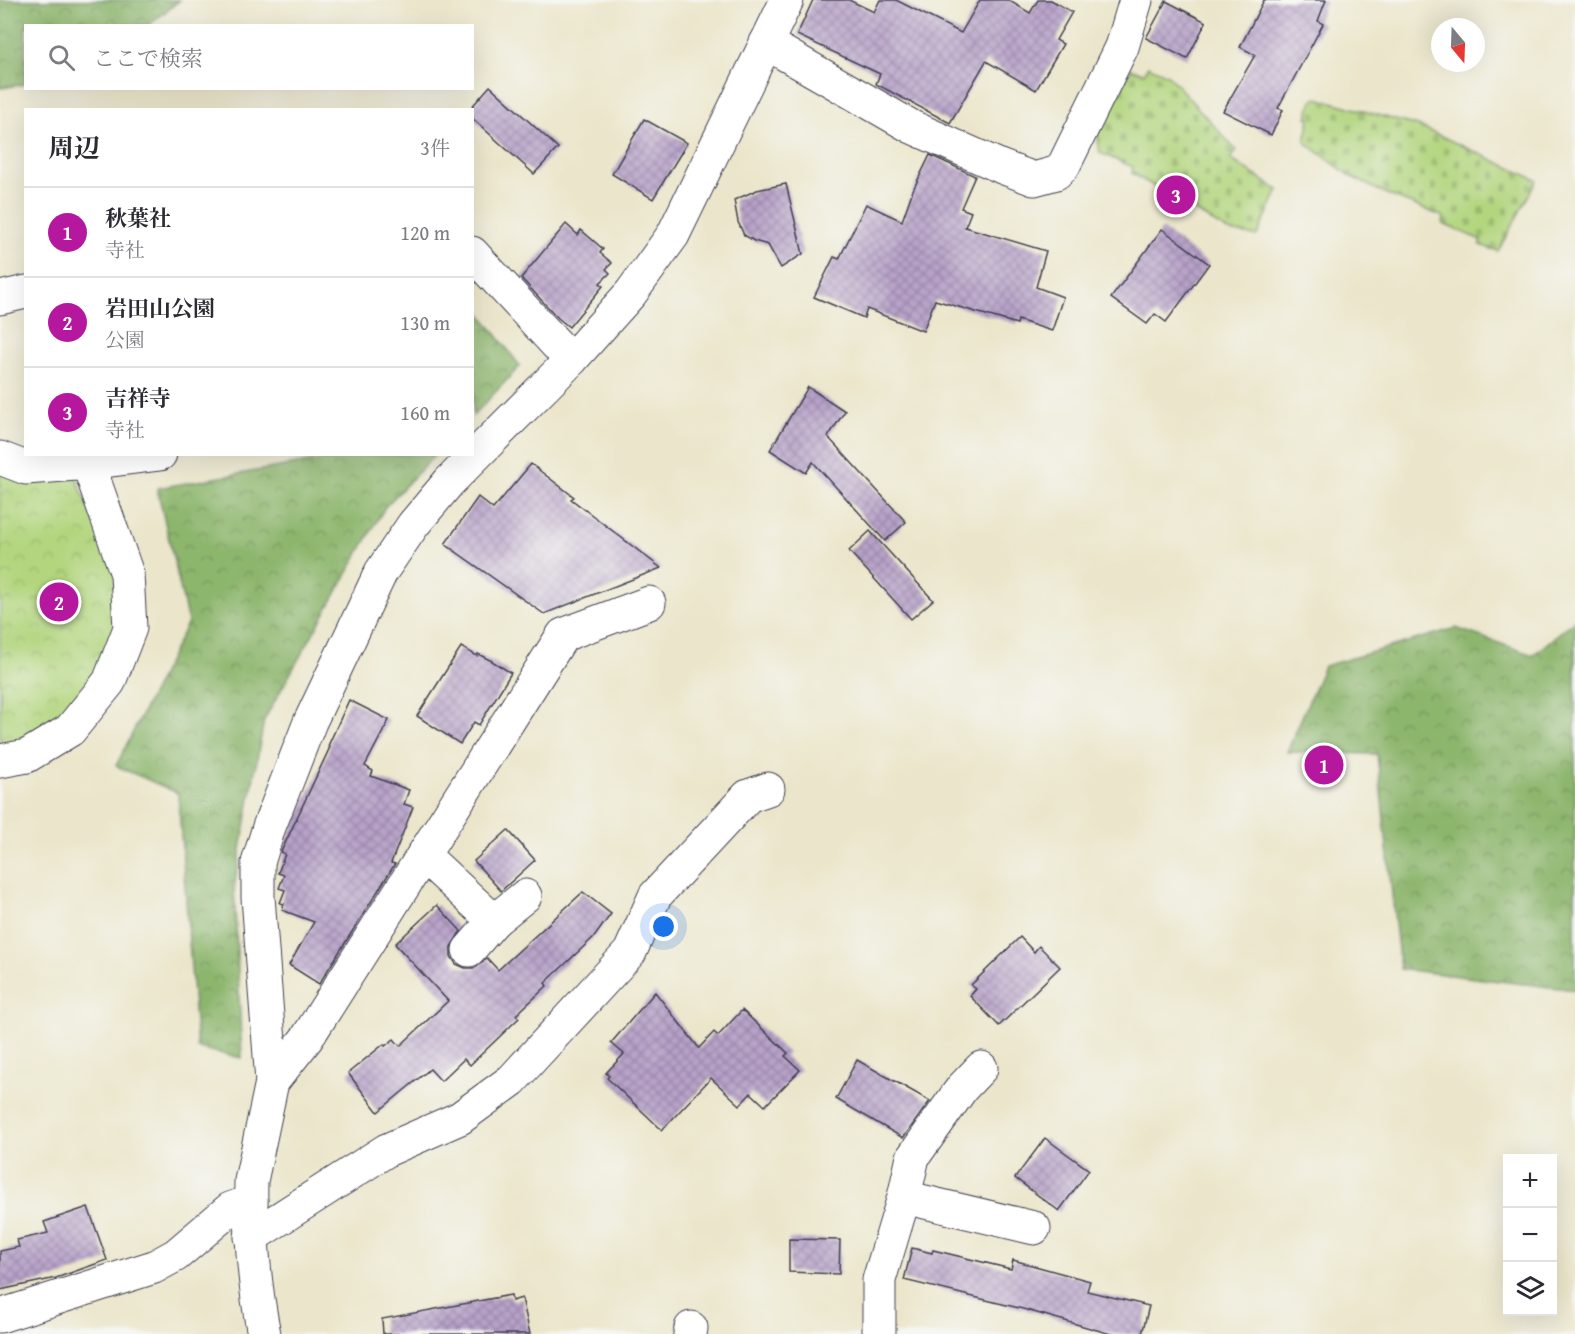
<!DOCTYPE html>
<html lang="ja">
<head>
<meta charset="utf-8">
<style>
  :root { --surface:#fff; --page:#f7f7f7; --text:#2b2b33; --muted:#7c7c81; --line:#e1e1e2; --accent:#b5179e }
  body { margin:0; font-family:"Gentium Book Plus","Noto Serif JP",serif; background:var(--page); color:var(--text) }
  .controls { position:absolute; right:18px; bottom:18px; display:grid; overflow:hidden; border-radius:0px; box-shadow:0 6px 24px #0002 }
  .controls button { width:54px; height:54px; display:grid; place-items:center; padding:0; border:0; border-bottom:2px solid var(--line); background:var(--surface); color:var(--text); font:30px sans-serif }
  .compass { position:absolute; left:1431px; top:18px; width:54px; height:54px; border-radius:50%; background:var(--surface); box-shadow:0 6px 24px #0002; rotate:161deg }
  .you { position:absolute; left:664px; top:927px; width:21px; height:21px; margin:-15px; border:4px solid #fff; border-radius:50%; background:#1a73e8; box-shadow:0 0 0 9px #1a73e833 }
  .badge { display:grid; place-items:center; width:39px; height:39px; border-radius:50%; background:var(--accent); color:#fff; font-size:20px; font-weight:700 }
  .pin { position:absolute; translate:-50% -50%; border:3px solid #fff; box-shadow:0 2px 6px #0006 }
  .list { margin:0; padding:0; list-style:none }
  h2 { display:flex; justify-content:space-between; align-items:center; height:78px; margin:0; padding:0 24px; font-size:26px }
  h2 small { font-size:20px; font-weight:400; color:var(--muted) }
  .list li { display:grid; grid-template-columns:39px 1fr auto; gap:18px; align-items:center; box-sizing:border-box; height:90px; padding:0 24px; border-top:2px solid var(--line) }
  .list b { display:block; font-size:22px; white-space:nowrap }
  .list p { margin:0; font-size:20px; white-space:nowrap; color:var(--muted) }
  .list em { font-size:20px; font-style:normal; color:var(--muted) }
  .icon { flex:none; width:33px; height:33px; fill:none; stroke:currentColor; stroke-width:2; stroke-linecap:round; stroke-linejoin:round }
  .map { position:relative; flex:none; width:1575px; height:1334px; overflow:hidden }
  .search { position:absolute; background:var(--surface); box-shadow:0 6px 24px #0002; left:24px; top:24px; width:450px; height:66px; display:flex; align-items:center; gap:15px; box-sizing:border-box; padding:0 21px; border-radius:0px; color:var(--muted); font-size:22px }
  .panel { position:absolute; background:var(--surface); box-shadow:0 6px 24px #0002; left:24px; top:108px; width:450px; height:348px; border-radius:0px }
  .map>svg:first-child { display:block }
  .forest { fill:url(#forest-crowns); stroke:#586c54; stroke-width:1.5 }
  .cemetery { fill:url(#cemetery-stones); stroke:#6a7c5c; stroke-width:1.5 }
  .park { fill:url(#park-crowns); stroke:#6a7c5c; stroke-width:1.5 }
  .building { fill:url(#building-cross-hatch) }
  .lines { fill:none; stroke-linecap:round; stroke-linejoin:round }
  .street-casing { stroke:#403f51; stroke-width:35 }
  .secondary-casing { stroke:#403f51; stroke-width:35 }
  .street { stroke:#fff; stroke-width:33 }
  .secondary { stroke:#fff; stroke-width:33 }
</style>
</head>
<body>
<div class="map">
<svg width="1575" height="1334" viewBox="0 0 1575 1334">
  <defs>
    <pattern id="forest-crowns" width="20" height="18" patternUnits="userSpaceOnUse" patternTransform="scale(1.5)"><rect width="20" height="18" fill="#8db66d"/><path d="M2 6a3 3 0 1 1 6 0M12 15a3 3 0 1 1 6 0" fill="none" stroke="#73945b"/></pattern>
    <pattern id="cemetery-stones" width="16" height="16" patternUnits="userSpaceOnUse" patternTransform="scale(1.5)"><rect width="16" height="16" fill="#b2d57e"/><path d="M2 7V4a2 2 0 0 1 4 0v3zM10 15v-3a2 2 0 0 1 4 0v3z" fill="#99b76e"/></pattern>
    <pattern id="park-crowns" width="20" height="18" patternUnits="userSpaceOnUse" patternTransform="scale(1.5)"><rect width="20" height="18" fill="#b2d57e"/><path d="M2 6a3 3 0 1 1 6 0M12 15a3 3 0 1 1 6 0" fill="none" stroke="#99b76e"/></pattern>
    <pattern id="building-cross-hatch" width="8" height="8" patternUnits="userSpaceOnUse" patternTransform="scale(1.5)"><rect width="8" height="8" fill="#b8a2c9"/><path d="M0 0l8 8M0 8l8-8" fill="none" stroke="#9584a4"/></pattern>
  </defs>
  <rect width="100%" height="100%" fill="#f6f6f2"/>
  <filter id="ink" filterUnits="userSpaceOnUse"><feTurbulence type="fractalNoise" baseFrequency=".0167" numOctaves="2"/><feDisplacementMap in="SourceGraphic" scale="12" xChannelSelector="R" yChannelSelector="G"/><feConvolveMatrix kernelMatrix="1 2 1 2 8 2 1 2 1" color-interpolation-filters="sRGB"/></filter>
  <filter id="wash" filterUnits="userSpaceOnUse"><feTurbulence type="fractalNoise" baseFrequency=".008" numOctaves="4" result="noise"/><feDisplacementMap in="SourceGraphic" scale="24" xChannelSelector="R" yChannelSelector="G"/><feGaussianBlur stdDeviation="1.35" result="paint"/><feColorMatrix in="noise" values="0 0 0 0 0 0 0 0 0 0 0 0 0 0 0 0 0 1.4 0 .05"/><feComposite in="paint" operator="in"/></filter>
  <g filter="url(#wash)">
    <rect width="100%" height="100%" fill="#ebe6cb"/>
    <g class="forest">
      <polygon points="0,0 180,0 149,25 26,26 25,84 0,88"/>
      <polygon points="477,309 520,366 473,416 472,315"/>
      <polygon points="354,454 435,455 385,507 264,720 234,888 242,1058 197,1048 178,793 116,766 188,622 157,488"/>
      <polygon points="1575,620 1575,990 1400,969 1377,754 1287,752 1324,666 1456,628 1533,655"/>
    </g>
    <g class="cemetery">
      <polygon points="1148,66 1168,75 1236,150 1230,159 1278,190 1257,236 1228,231 1132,173 1133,167 1100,153 1097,134 1131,69 1144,73"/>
      <polygon points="1317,98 1421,127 1537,180 1498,251 1480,245 1481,240 1443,224 1444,217 1382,192 1350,176 1305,142 1310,119 1307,117 1312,100"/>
    </g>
    <polygon class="park" points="0,471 75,475 118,577 119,628 103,678 62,721 19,744 0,749"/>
    <g id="blocks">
      <g class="building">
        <polygon points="813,0 849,0 874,12 880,0 896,0 961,33 980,0 1008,0 1030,13 1038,0 1051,0 1072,12 1056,40 1063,44 1036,90 986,61 950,123 876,84 880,74 797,35"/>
        <polygon points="1264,0 1326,0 1318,21 1323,24 1278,108 1283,110 1271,135 1223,111 1255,55 1240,47"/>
        <polygon points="1166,1 1206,22 1187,59 1146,38"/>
        <polygon points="490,86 558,148 534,174 472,118 472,110 469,110"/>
        <polygon points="644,119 687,143 653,199 612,174"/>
        <polygon points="930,155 975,176 961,208 971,212 965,227 1046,251 1036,287 1063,297 1052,331 1018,320 1017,324 935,300 923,331 867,309 864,318 814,297 834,257 839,259 866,204 902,221 913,190"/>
        <polygon points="786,184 803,254 781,268 768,245 754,241 744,235 738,222 734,200 757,190"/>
        <polygon points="566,224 578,235 581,230 603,249 600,253 612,263 606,269 610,273 600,283 603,286 569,327 558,318 521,278"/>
        <polygon points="1162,229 1209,264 1166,322 1155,314 1147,324 1111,298"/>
        <polygon points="808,387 845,411 828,437 906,522 885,541 813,462 806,473 770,450"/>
        <polygon points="531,464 574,497 571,499 661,568 544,614 445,544 478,497 493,509"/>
        <polygon points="870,531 933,600 911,619 849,551"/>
        <polygon points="461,647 477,656 478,654 492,661 511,673 479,725 474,722 460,744 417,716"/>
        <polygon points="349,700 389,720 365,766 373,771 371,776 409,790 404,804 413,807 391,863 395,864 319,984 289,965 314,922 282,910 284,904 280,903 285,890 279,888 284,875 278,873 285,854 281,852 330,747 328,746"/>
        <polygon points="508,830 535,860 501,891 474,861"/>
        <polygon points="583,892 611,914 595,936 545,983 547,986 516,1015 519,1018 470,1065 464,1059 441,1081 430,1069 378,1112 348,1073 384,1044 385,1046 394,1039 400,1046 448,1001 395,944 437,905 461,931 451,947 451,956 456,964 465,968 475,968 487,958 498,970"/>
        <polygon points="1020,937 1034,952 1039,946 1060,967 999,1026 970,996 976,989 971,985"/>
        <polygon points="655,992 699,1048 714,1032 718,1036 742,1010 788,1053 785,1056 800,1070 765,1106 751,1093 740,1105 711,1078 662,1130 607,1078 609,1076 606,1073 624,1054 611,1043"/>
        <polygon points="857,1060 930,1101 903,1138 836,1099"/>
        <polygon points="1045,1138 1089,1170 1059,1211 1015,1178"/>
        <polygon points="88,1207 107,1260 56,1278 0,1290 0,1251 19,1247 17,1240 48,1233 44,1222"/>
        <polygon points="789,1239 840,1240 839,1274 789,1272"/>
        <polygon points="912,1248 932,1253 933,1250 1011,1269 1013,1260 1090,1281 1087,1291 1149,1306 1142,1334 1111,1334 1023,1309 904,1280"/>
        <polygon points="511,1295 512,1301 522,1298 530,1334 383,1334 382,1319"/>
      </g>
    </g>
  </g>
  <g filter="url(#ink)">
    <use href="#blocks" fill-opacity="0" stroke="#403f51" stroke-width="1.5"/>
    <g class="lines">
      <defs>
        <g id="street">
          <polyline points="766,43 912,127 1002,167 1034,179 1056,173 1064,165 1122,47 1136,0"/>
          <polyline points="472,253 571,360"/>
          <polyline points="0,298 26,292"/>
          <polyline points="0,458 26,468 88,463 127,574 130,628 109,682 70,730 27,756 0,761"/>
          <polyline points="88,463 160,454"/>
          <polyline points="422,857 436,867 494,921 469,950"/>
          <polyline points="494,921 525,896"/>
          <polyline points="272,1082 307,1038 563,635 649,603"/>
          <polyline points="904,1197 1034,1228"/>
          <polyline points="251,1237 387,1150 460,1118 512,1080 630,952 655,896 748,796 768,789"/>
          <polyline points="0,1316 154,1267 176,1255 230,1209 251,1201"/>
          <polyline points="690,1334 691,1328"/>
          <polyline points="879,1334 879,1280 904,1197 913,1157 962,1088 981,1068"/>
        </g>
        <path id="secondary" d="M264,1334C254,1284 250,1232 251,1181L272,1082L258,897V863L269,827L310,722L381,572L413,525L449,482L571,360L631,293L673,235L787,0"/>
      </defs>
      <use href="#street" class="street-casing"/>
      <use href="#secondary" class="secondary-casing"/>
      <use href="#street" class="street"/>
      <use href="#secondary" class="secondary"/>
    </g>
  </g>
</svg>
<div class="controls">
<button>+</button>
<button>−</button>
<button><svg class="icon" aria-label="layers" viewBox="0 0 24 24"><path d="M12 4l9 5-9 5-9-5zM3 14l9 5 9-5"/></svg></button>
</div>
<svg class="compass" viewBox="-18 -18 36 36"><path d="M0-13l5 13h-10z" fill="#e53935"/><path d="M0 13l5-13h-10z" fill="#7c7c81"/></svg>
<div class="you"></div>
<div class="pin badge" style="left:1324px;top:765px">1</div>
<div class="pin badge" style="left:59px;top:602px">2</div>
<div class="pin badge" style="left:1176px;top:195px">3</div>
<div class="search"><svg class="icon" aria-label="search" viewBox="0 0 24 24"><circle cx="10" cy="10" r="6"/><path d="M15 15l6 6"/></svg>ここで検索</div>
<section class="panel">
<h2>周辺<small>3件</small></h2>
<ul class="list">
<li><span class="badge">1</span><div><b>秋葉社</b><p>寺社</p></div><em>120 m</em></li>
<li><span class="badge">2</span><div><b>岩田山公園</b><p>公園</p></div><em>130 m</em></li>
<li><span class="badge">3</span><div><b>吉祥寺</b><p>寺社</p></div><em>160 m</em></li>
</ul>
</section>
</div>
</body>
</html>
